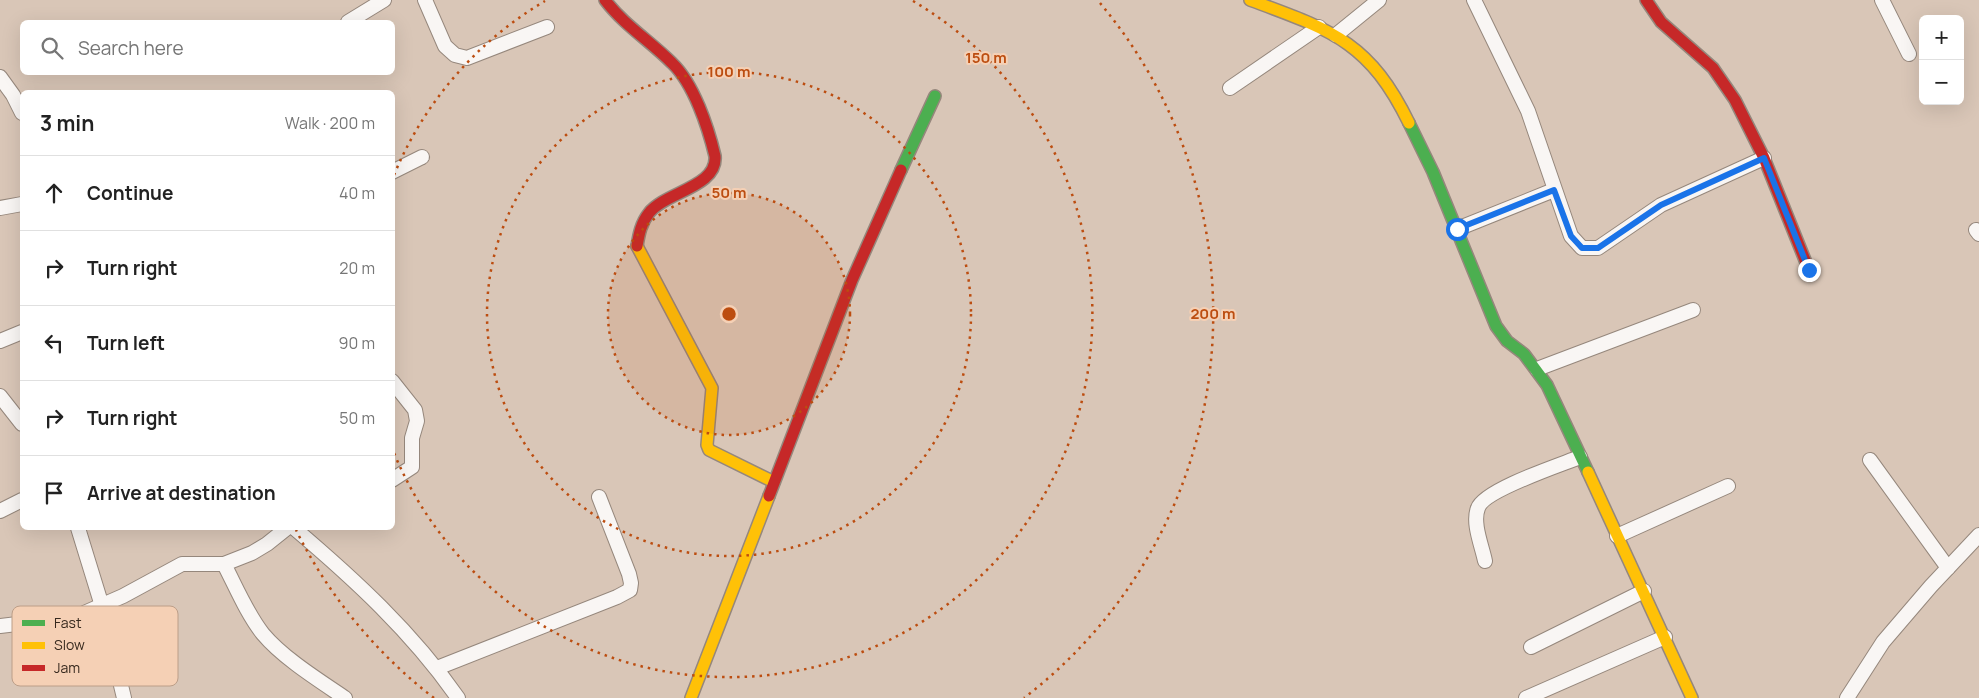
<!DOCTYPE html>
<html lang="en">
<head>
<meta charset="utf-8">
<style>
  :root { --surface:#fff; --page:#f2f2f2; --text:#222; --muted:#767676; --line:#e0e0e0 }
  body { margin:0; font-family:Manrope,sans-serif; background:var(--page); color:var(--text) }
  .controls { position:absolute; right:15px; top:15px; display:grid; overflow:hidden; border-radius:8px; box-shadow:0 5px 20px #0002 }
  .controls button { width:45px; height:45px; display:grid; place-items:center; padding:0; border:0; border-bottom:1px solid var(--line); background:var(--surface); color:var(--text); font:25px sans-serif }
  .stop { position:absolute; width:15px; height:15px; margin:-11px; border:4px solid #1a73e8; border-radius:50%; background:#fff }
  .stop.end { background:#1a73e8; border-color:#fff; box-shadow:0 1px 5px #0008 }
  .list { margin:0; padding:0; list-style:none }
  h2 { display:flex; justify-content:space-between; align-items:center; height:65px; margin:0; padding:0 20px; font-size:21px }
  h2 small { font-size:16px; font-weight:400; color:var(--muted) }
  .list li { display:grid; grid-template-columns:32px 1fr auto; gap:15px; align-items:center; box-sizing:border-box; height:75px; padding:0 20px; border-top:1px solid var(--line) }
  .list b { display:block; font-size:19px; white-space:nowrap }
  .list em { font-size:16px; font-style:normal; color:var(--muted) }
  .icon { flex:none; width:28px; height:28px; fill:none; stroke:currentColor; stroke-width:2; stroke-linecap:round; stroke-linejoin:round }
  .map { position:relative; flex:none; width:1979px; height:698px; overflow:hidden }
  .search { position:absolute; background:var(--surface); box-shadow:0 5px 20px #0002; left:20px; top:20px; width:375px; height:55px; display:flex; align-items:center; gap:12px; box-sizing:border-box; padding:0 18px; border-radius:8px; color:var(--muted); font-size:19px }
  .panel { position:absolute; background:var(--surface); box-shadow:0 5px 20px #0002; left:20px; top:90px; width:375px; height:440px; border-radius:8px }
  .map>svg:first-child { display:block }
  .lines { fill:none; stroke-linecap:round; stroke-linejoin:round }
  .street-casing { stroke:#95877c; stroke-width:16 }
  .fast-casing { stroke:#95877c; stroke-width:14 }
  .slow-casing { stroke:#95877c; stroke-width:14 }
  .jam-casing { stroke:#95877c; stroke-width:14 }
  .street { stroke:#f9f6f4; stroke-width:14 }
  .fast { stroke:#4caf50; stroke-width:11 }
  .slow { stroke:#ffc107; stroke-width:11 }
  .jam { stroke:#c62828; stroke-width:11 }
  .route { stroke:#1a73e8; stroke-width:6 }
  .ring { fill:none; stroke:#bc4d10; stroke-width:2.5; stroke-dasharray:2.5 5 }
  .key { fill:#f5d0b5; stroke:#bc9e88; stroke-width:1 }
  .key-label { font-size:14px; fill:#37291e }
  .centre { fill:#bc4d10; stroke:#f5d0b5; stroke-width:2.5 }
  .ring-label { font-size:15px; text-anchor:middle; font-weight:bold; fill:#bc4d10; stroke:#f5d0b5; stroke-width:4; stroke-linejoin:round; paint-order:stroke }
</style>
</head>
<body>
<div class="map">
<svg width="1979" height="698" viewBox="0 0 1979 698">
  <rect width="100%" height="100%" fill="#d9c6b7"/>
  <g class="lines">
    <defs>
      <g id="street">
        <polyline points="425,0 445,46 455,55 467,58 547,27"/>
        <polyline points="1474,0 1528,111 1571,236 1582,248 1598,248 1661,205 1764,158"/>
        <polyline points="1882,0 1909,54"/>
        <polyline points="348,22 384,0"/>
        <polyline points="1336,35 1379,0"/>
        <polyline points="0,77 13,95 22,113"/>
        <polyline points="1230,88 1319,27"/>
        <polyline points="392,172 422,157"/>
        <polyline points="0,208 22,204"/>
        <polyline points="1457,229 1554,190"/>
        <polyline points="1976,230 1979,234"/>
        <polyline points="0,341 22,332"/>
        <polyline points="1537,369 1693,310"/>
        <polyline points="392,381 415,410 417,421 412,438 412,467 392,480"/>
        <polyline points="0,396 22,424"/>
        <polyline points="1870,460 1948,568"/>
        <polyline points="0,511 22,500"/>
        <polyline points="78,528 102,606 124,698"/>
        <path d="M294,528C354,579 412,632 458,698"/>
        <polyline points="1617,536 1728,486"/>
        <path d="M1485,561C1482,546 1472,523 1478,508C1484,490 1560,465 1580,457"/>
        <path d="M224,564C236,587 247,614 263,634C283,658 320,681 345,698"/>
        <polyline points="0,626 75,617 123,596 182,564 224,564 252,553 267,544 287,528"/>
        <polyline points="1531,647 1644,591"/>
        <polyline points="437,668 617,597 630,590 631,583 629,574 599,497"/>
        <polyline points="1526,698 1665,637"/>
        <polyline points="1847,698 1883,642 1931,586 1979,535"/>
      </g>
      <g id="fast">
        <polyline points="1409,123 1433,172 1496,326 1507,341 1524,354 1547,385 1588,472"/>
        <polyline points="901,170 935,96"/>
      </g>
      <g id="slow">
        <path d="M1250,0C1331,30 1369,41 1409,123"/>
        <polyline points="637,246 712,388 707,445 709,450 774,482"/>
        <polyline points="1588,472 1692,698"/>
        <polyline points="691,698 769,496"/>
      </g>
      <g id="jam">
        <path d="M605,0C624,25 650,41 672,63C694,84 708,127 715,156C718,187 665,192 649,213C641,223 639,234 637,246"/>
        <polyline points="1646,0 1661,22 1713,68 1735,100 1764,158 1809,270"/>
        <polyline points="769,496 852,280 901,170"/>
      </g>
    </defs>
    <use href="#street" class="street-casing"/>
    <use href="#fast" class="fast-casing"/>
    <use href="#slow" class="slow-casing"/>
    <use href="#jam" class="jam-casing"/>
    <use href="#street" class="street"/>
    <use href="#fast" class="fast"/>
    <use href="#slow" class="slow"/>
    <use href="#jam" class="jam"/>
  </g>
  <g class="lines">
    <polyline class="route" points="1457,229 1554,190 1571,236 1582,248 1598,248 1661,205 1764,158 1809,270"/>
  </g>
  <circle cx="729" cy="314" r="121" fill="#bc4d10" fill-opacity=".12"/>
  <g class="ring">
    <circle cx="729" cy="314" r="121"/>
    <circle cx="729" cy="314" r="242"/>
    <path d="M394 175A363 363 0 0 1 545 1M913 1A363 363 0 1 1 394 453"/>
    <path d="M434 698A484 484 0 0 1 296 530M1100 3A484 484 0 0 1 1024 698"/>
  </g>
  <rect x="12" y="606" width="166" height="80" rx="8" class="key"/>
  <rect x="22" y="620" width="23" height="6" fill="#4caf50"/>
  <rect x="22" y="642" width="23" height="7" fill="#ffc107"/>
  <rect x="22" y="665" width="23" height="6" fill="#c62828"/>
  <g class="key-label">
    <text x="54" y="628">Fast</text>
    <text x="54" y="650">Slow</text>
    <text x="54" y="673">Jam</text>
  </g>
  <circle cx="729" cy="314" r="8" class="centre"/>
  <g class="ring-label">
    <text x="986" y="63">150 m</text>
    <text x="729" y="77">100 m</text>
    <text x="729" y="198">50 m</text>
    <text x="1213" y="319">200 m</text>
  </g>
</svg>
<div class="controls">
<button>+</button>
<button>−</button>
</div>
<div class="stop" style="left:1457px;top:229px"></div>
<div class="stop end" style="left:1809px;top:270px"></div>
<div class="search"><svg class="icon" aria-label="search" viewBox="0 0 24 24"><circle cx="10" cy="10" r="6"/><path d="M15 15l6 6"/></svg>Search here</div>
<section class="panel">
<h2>3 min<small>Walk · 200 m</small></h2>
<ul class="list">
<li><svg class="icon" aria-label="ahead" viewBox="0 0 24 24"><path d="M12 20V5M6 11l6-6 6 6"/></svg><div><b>Continue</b></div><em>40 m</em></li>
<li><svg class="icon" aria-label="right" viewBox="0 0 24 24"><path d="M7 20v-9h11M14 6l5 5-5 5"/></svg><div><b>Turn right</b></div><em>20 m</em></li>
<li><svg class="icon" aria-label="left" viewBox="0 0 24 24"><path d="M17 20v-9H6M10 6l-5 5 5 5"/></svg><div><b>Turn left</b></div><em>90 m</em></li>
<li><svg class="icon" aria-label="right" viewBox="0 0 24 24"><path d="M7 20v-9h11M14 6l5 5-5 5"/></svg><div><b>Turn right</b></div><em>50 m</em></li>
<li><svg class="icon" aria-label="arrive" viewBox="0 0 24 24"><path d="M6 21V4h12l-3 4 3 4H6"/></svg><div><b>Arrive at destination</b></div></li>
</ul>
</section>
</div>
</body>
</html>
